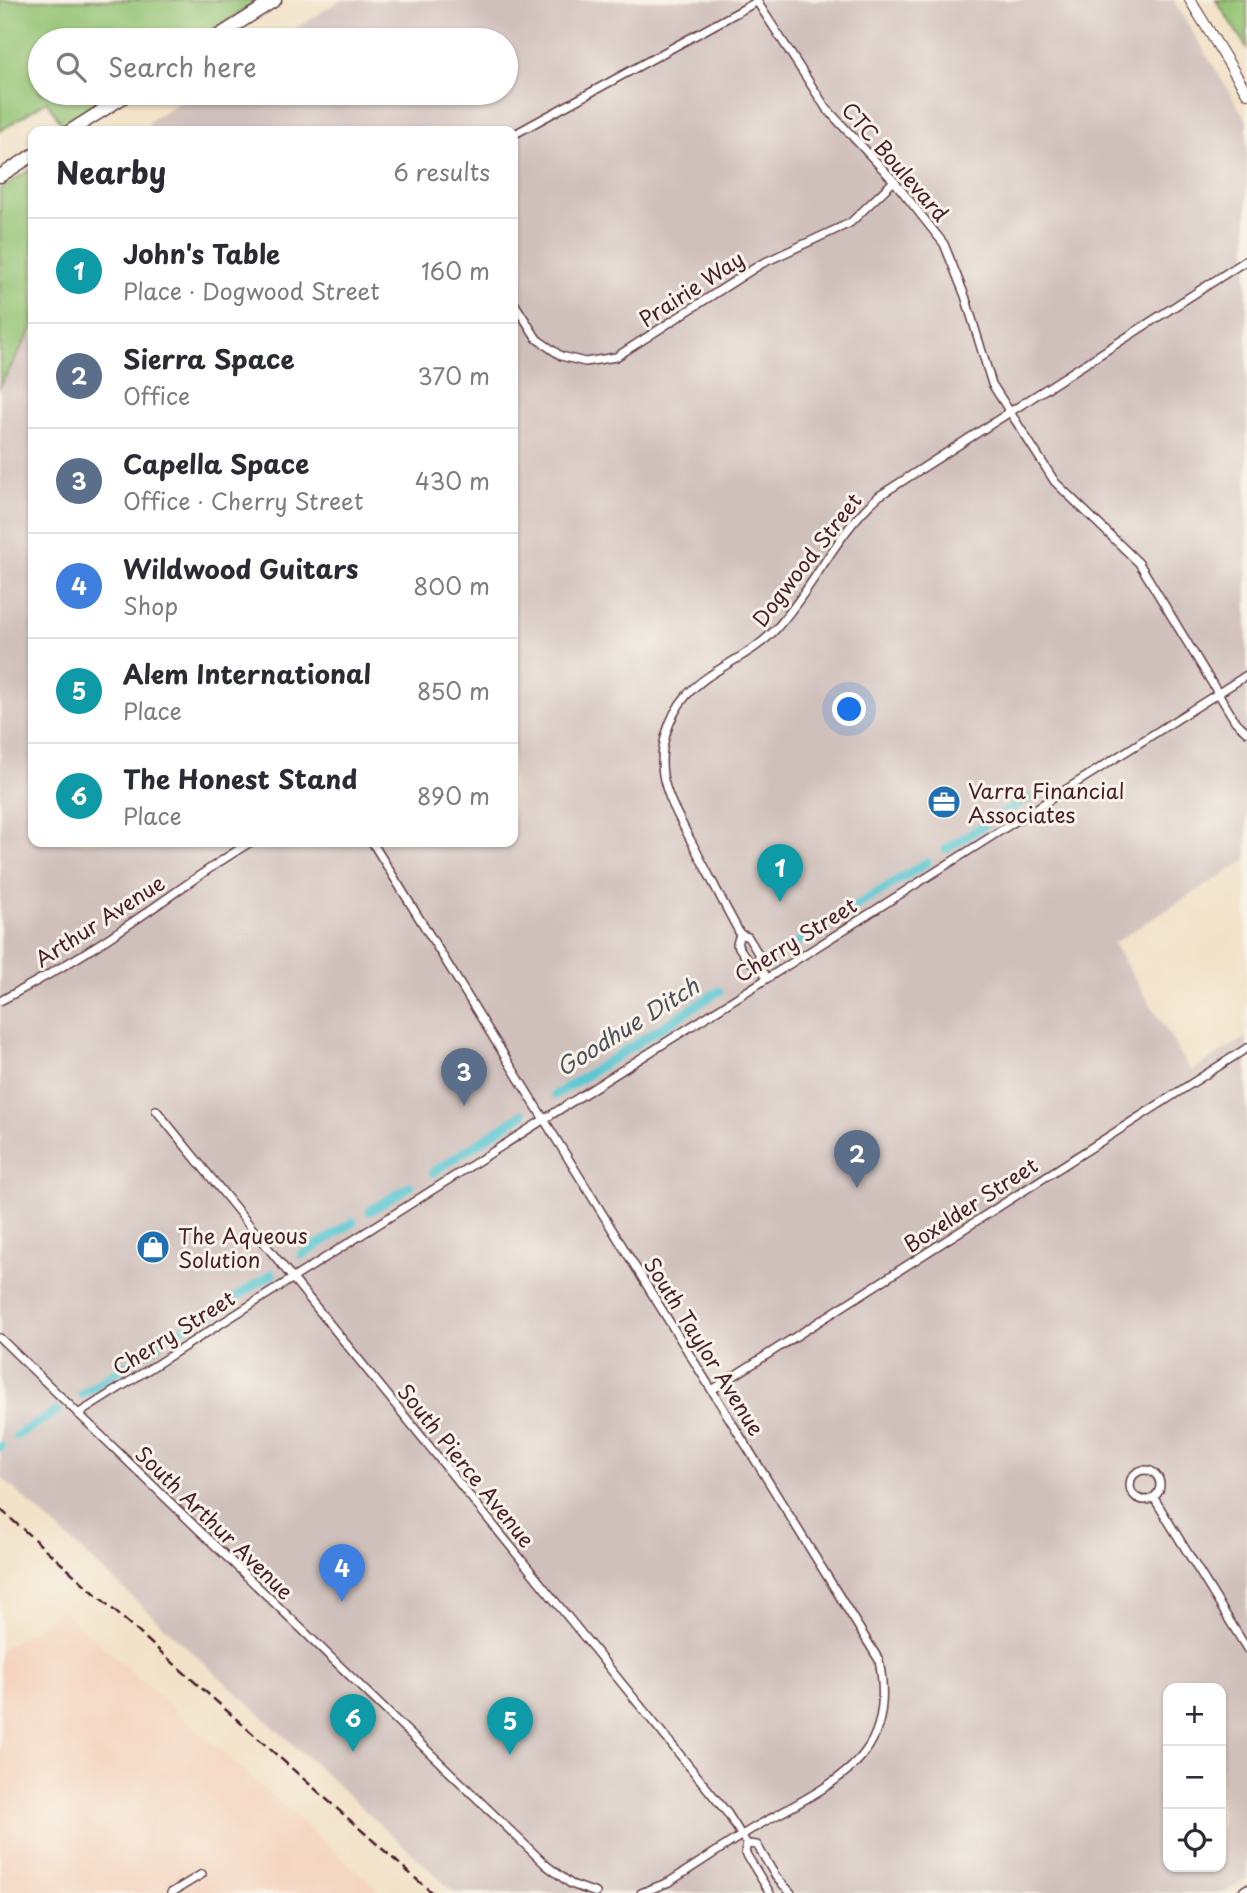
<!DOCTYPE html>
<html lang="en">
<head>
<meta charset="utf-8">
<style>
  :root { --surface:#fff; --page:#f7f7f7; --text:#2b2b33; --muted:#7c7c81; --line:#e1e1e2; --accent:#1f6fb2 }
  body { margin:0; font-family:"Playpen Sans",sans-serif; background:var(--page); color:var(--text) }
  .controls { position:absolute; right:21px; bottom:21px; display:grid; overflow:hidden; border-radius:14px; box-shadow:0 2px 5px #0004 }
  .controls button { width:63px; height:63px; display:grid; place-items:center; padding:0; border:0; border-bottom:2px solid var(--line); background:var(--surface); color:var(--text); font:35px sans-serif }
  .you { position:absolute; left:850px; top:710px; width:24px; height:24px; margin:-18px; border:5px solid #fff; border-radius:50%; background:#1a73e8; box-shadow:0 0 0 10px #1a73e833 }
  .badge { display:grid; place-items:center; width:46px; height:46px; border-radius:50%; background:var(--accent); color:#fff; font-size:23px; font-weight:700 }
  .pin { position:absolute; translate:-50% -58px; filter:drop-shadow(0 2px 4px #0008) }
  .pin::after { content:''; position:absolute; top:37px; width:24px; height:21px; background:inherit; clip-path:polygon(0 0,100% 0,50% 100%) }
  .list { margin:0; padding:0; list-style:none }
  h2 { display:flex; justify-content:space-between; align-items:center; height:91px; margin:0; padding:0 28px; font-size:30px }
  h2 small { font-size:23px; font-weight:400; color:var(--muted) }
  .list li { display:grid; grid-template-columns:46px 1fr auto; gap:21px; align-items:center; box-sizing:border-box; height:105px; padding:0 28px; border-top:2px solid var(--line) }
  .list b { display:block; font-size:26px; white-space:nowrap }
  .list p { margin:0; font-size:23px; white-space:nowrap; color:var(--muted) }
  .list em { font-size:23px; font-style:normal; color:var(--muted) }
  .icon { flex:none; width:38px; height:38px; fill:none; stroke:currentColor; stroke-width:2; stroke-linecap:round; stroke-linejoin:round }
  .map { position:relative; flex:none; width:1247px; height:1893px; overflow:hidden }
  .search { position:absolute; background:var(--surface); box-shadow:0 2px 5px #0004; left:28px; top:28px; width:490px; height:77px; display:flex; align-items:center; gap:18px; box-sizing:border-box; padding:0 24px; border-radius:38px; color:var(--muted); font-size:26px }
  .panel { position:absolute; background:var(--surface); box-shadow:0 2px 5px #0004; left:28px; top:126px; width:490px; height:721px; border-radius:14px }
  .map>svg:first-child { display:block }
  .built { fill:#f4d4bf }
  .industrial { fill:#d0c0bb; fill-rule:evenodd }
  .green { fill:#93c372; stroke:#6e714e; stroke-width:2 }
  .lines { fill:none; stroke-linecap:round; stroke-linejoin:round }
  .canal { stroke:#5bc7d3; stroke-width:9 }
  .minor-casing { stroke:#633c42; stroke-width:10 }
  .tertiary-casing { stroke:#633c42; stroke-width:12 }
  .secondary-casing { stroke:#633c42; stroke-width:13 }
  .primary-casing { stroke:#633c42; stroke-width:15 }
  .minor { stroke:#fff; stroke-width:7 }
  .tertiary { stroke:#fff; stroke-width:10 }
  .secondary { stroke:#fff; stroke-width:10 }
  .primary { stroke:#fff; stroke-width:12 }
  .rail { stroke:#4a1f2b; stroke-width:2.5; stroke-dasharray:10 5; stroke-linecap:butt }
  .labels { text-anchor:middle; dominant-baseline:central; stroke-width:6; stroke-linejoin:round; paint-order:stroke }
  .street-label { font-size:21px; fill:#4a1f2b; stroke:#f7f3e8 }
  .poi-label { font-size:21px; fill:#4a1f2b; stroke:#f7f3e8; text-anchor:start }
  .water-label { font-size:23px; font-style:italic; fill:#4f515d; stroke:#f7f3e8 }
</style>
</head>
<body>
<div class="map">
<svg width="1247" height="1893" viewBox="0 0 1247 1893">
  <rect width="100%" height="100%" fill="#f7f3e8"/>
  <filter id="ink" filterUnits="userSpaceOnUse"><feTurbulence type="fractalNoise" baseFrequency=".0143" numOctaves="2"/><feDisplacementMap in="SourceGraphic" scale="14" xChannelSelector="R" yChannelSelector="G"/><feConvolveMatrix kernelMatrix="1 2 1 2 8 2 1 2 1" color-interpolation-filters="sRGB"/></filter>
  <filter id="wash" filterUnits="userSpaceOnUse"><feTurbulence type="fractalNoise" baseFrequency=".00686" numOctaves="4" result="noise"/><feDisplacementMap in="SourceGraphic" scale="28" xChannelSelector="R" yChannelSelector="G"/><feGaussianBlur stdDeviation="1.57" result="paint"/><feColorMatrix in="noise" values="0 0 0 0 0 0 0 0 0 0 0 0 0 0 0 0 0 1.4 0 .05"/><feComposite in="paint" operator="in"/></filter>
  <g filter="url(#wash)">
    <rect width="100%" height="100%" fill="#f2e2c7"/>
    <polygon class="built" points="63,1611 382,1893 0,1893 0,1650"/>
    <path class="industrial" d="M341,0H1173L1247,121V860L1113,943L1191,1071L1247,1037V1879L1224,1893H455L0,1476V386L33,327V842H513V131H154L148,122L194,93H506V40H277ZM1168,1688H1221V1867H1168Z"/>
    <g class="green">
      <polygon points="0,0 259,0 197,40 40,40 40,93 116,93 64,128 47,101 0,131"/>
      <polygon points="1216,0 1247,0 1247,48"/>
      <polygon points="33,168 33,327 0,386 0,189"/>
    </g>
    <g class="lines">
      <g class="canal">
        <polyline points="946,849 1027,798"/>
        <polyline points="798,942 927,862"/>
        <polyline points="555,1095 719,991"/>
        <polyline points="433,1172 523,1114"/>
        <polyline points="370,1211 410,1186"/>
        <polyline points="302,1255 353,1222"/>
        <polyline points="234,1298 272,1274"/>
        <polyline points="174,1334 219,1308"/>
        <polyline points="82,1394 158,1345"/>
        <polyline points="16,1436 57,1411"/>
        <polyline points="0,1447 1,1446"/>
      </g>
    </g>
  </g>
  <g filter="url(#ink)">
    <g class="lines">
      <defs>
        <g id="minor">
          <polyline points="756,0 826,108 894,181 944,244 965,296 992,384 1055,482 1139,563 1235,721 1247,732"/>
          <polyline points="513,135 758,1"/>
          <polyline points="513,301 537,339 561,356 585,362 616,357 761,264 850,223 894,181"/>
          <path d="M372,842L879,1660C885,1691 885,1725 865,1752C842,1784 784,1810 750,1830C723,1847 696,1865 669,1882L641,1893"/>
          <polyline points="740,934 737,944 748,961 758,963"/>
          <path d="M767,978L758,963L759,955L748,937L740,934L737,928C721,899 706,869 690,839C680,819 667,798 663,775C659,748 668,717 686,696C709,669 750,657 775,630C814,588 835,534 879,496L1247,260"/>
          <path d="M0,1001C40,980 79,958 116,933C162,903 204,870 251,842"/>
          <polyline points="156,1110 728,1814 747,1844 745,1852 770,1893"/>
          <polyline points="0,1338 546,1865 571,1884 596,1893"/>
          <polyline points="712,1390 1247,1048"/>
          <polyline points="78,1414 1247,675"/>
          <circle cx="1145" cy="1485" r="15"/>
          <polyline points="1154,1498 1247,1649"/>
          <polyline points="747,1844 757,1845 776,1877 791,1893"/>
          <polyline points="171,1893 202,1874"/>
        </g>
        <polyline id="tertiary" points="1190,0 1247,93"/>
        <polyline id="secondary" points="1243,1893 1247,1890"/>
        <g id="primary">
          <polyline points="212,40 275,0"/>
          <polyline points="70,131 130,93"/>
          <polyline points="0,176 33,155"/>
        </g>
      </defs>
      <use href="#minor" class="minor-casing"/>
      <use href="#tertiary" class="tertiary-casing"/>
      <use href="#secondary" class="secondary-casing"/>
      <use href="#primary" class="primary-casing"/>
      <use href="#minor" class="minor"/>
      <use href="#tertiary" class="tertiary"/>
      <use href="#secondary" class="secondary"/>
      <use href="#primary" class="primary"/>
      <polyline class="rail" points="0,1509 432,1893"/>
    </g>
  </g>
  <defs>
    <symbol id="office-disc" viewBox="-11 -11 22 22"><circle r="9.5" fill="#1f6fb2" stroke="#f7f3e8"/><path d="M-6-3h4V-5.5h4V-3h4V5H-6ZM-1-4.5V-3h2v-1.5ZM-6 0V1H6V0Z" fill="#fff"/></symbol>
    <symbol id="shop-disc" viewBox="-11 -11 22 22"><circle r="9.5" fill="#1f6fb2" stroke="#f7f3e8"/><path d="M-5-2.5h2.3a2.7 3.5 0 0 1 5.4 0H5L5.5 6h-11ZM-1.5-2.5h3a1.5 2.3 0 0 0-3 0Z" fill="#fff"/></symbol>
  </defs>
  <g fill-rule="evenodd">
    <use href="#office-disc" x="925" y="783" width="38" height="38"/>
    <use href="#shop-disc" x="134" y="1228" width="38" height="38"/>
  </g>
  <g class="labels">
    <g class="street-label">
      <text transform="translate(896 161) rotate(49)">CTC Boulevard</text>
      <text transform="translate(691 288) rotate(-33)">Prairie Way</text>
      <text transform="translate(806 559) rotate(-52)">Dogwood Street</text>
      <text transform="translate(99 920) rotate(-33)">Arthur Avenue</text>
      <text transform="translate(795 939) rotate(-32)">Cherry Street</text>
      <text transform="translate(970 1204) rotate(-33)">Boxelder Street</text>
      <text transform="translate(173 1332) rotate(-32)">Cherry Street</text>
      <text transform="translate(705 1346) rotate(58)">South Taylor Avenue</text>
      <text transform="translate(467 1465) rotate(51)">South Pierce Avenue</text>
      <text transform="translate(215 1522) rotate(44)">South Arthur Avenue</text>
    </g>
    <g class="poi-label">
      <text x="968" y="790">Varra Financial<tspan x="968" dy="24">Associates</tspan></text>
      <text x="178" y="1235">The Aqueous<tspan x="178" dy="24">Solution</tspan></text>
    </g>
    <g class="water-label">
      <text transform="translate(627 1026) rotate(-32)">Goodhue Ditch</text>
    </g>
  </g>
</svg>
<div class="controls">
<button>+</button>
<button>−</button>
<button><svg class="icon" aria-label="locate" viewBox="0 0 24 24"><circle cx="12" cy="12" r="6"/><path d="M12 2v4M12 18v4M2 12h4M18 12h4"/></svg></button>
</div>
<div class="you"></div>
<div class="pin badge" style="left:780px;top:902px;background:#0f9aa8">1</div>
<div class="pin badge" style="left:857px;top:1188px;background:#5c6f8a">2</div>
<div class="pin badge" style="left:464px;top:1106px;background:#5c6f8a">3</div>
<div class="pin badge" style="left:342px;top:1602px;background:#3f7fe0">4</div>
<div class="pin badge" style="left:510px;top:1755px;background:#0f9aa8">5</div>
<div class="pin badge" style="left:353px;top:1752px;background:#0f9aa8">6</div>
<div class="search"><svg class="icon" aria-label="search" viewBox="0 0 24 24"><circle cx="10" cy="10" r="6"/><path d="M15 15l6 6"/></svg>Search here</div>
<section class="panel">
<h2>Nearby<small>6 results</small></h2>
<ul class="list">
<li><span class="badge" style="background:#0f9aa8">1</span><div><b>John's Table</b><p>Place · Dogwood Street</p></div><em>160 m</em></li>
<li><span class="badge" style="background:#5c6f8a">2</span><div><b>Sierra Space</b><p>Office</p></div><em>370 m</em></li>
<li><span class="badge" style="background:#5c6f8a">3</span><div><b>Capella Space</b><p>Office · Cherry Street</p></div><em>430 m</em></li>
<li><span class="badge" style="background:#3f7fe0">4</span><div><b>Wildwood Guitars</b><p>Shop</p></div><em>800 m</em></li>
<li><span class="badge" style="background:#0f9aa8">5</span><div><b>Alem International</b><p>Place</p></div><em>850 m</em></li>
<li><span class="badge" style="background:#0f9aa8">6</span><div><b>The Honest Stand</b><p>Place</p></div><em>890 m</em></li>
</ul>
</section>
</div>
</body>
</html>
